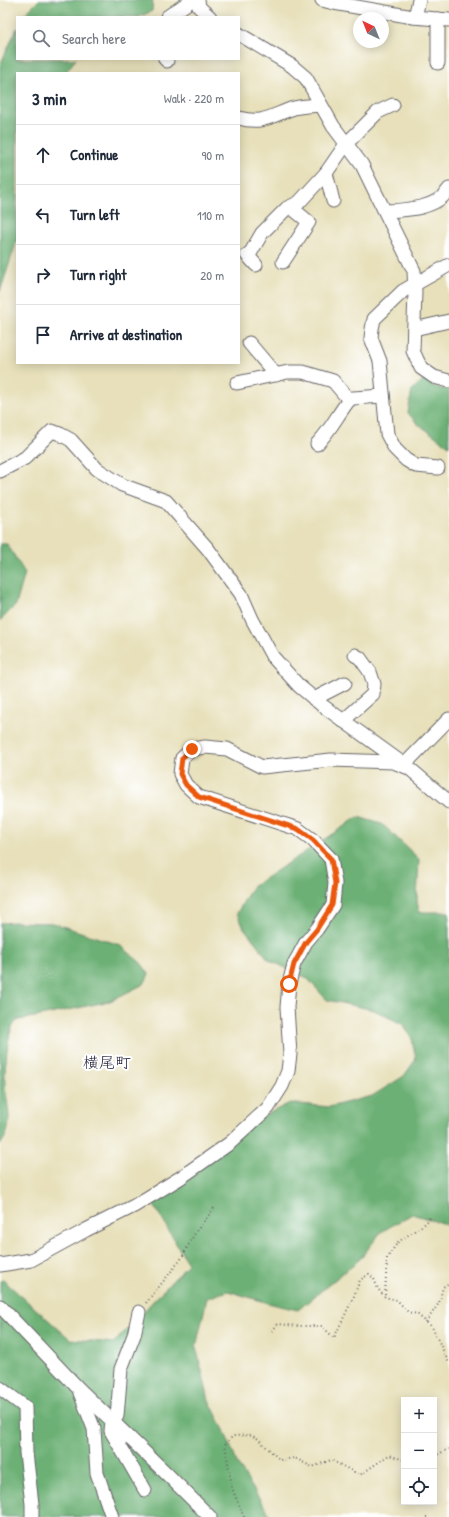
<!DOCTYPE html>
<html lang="en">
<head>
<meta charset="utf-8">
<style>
  :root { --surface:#fff; --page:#f6f6f7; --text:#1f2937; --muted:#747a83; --line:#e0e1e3 }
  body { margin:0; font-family:"Patrick Hand","Klee One",sans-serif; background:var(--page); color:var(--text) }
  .controls { position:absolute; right:12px; bottom:12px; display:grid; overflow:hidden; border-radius:0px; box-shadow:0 2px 10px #0003 }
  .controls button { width:36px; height:36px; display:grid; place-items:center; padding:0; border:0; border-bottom:1px solid var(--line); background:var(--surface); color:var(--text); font:20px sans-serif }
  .compass { position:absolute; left:353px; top:12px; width:36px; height:36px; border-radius:50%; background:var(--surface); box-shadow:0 2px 10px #0003; rotate:317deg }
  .stop { position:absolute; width:12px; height:12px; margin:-9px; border:3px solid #ea580c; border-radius:50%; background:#fff }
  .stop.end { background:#ea580c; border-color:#fff; box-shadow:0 1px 4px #0008 }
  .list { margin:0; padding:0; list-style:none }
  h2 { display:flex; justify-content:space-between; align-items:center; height:52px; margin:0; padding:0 16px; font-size:17px }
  h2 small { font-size:13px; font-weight:400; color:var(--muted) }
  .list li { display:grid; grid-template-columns:26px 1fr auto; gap:12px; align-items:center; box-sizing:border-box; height:60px; padding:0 16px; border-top:1px solid var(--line) }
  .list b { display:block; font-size:15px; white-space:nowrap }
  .list em { font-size:13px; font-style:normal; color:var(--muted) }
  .icon { flex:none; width:22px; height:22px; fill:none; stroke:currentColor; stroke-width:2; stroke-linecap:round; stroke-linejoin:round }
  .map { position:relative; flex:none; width:449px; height:1517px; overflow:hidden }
  .search { position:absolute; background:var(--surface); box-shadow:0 2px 10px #0003; left:16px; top:16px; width:224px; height:44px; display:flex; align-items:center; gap:10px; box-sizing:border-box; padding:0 14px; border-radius:0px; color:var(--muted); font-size:15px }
  .panel { position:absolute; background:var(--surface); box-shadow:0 2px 10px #0003; left:16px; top:72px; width:224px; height:292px; border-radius:0px }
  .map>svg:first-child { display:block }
  .forest { fill:#6cb074; stroke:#476958 }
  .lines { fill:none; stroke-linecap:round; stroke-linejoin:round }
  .minor-casing { stroke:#676467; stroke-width:15 }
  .path { stroke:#676467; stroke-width:2; stroke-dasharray:1 3; stroke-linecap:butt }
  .minor { stroke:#fff; stroke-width:13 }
  .route { stroke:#ea580c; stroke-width:5 }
  .labels { text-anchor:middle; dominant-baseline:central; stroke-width:4; stroke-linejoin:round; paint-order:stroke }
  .quarter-label { font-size:16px; fill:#22223b; stroke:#fff }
</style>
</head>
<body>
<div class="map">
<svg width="449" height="1517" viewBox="0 0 449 1517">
  <rect width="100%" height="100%" fill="#fff"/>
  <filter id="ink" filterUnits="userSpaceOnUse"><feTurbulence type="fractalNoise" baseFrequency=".025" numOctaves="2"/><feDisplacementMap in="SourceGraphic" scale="8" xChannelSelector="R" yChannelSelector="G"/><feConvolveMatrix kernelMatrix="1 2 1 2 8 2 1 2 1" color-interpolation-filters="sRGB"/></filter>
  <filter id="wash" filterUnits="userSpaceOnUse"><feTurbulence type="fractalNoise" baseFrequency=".012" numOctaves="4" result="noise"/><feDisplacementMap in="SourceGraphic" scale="16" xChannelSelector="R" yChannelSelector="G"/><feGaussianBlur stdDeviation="0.9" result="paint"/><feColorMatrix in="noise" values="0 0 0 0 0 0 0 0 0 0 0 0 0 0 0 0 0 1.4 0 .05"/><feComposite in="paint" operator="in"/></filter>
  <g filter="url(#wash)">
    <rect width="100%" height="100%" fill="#e7e0ba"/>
    <g class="forest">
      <polygon points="39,0 153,0 152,11 139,17 22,17"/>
      <polygon points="17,28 17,59 76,59 65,73 17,73 17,240 0,292 0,65"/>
      <polygon points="423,380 437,388 449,389 449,446 418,424 408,413 412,390"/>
      <polygon points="0,544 7,544 25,573 16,605 0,621"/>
      <polygon points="358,817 382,824 419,859 417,900 419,912 449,912 449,1228 445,1224 412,1214 381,1232 360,1259 298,1310 272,1304 228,1291 207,1298 196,1347 209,1400 224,1430 238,1465 271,1517 0,1517 0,1281 3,1280 70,1339 114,1343 188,1264 155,1207 152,1195 269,1113 290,1103 329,1107 372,1096 404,1076 416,1059 412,1039 404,1025 374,1010 327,1000 307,978 269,960 244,928 237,913 252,887"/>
      <path d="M16,922L53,923L120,945L141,963L149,974L144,984L110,1001L45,1015L18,1020C15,1023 12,1026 11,1030C7,1043 4,1073 5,1086C7,1106 15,1127 0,1145V923Z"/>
    </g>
  </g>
  <g filter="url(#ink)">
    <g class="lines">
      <defs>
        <g id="minor">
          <polyline points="198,0 199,7 210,17"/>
          <polyline points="322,0 334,3 413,17 449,20"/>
          <polyline points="167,17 192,0"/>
          <polyline points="415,17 419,0"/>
          <polyline points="438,19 438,63"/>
          <polyline points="239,34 292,66 306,78 333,126 362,165 414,271 415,292 413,351 421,368 434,377 449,381"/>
          <polyline points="165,59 167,61"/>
          <path d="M239,118C263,125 272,115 294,108C302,106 311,106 319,105"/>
          <polyline points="333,201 326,173 346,144 378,112 393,105"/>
          <path d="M386,211C406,210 437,209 449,189"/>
          <polyline points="283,262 309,222 293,209 326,173"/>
          <polyline points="256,265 247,255 251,252 262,233 287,208 298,203"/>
          <polyline points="414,329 449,321"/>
          <polyline points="249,343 276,375"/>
          <polyline points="237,383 288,372 303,372 333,381 349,400 353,398 383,396"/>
          <path d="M317,444C330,431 338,414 349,400"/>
          <polyline points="438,468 416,466 406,460 395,449 387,434 380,361 371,338 372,329 374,319 403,291 449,265"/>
          <polyline points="0,471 25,458 52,431 60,434 71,440 97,469 122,485 166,501 208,549 241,594 252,619 272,656 299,686 323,706 409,768 449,802"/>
          <polyline points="314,699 345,683"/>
          <polyline points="343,721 373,694 374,684 370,672 360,658 355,655"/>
          <polyline points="404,765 449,719"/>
          <polyline points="0,1265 31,1260 86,1230 134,1206 180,1178 230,1143 268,1108 282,1086 288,1071 290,1054 287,1007 289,984 294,964 306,942 317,929 333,905 335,883 331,859 313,840 298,829 199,797 186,785 180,774 182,758 192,749 205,747 227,749 262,767 331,760 393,762 409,768"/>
          <polyline points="0,1306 79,1389 167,1474 210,1517"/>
          <polyline points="139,1312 134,1335 121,1369 117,1416 112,1421 111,1431 145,1490"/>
          <polyline points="0,1388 25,1407 26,1453 32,1504 32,1517"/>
          <polyline points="80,1393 94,1429 97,1473 112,1517"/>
        </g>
      </defs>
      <use href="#minor" class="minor-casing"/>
      <g class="path">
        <polyline points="385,1295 387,1258 398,1242 426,1223 431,1216"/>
        <polyline points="146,1303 181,1259 195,1233 215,1207"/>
        <polyline points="426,1322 439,1303 443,1287 449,1283"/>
        <polyline points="272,1331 278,1324 297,1326 322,1326 334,1338 354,1296 360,1280 369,1274 374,1279 378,1289 385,1297 397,1300 408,1312 417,1314 432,1327 449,1363"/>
        <polyline points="434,1456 449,1449"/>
        <polyline points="244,1517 232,1488 225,1444 233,1436 250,1435 257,1438 280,1460 295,1458 312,1467 331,1460 360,1475 389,1455 404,1460"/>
        <polyline points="426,1517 427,1517"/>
      </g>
      <use href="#minor" class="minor"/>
    </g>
  </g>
  <g class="lines" filter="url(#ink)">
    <polyline class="route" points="192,749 182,758 180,774 186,785 199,797 298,829 313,840 331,859 335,883 332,905 317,929 306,942 294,964 289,984"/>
  </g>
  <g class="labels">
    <g class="quarter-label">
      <text x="107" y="1062">横尾町</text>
    </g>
  </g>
</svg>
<div class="controls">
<button>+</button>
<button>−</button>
<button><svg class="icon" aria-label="locate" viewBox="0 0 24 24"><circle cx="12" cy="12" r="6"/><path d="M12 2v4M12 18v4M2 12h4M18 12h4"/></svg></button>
</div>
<svg class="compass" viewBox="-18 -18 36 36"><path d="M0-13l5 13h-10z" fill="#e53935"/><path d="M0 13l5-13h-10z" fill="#747a83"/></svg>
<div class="stop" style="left:289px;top:984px"></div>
<div class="stop end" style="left:192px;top:749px"></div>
<div class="search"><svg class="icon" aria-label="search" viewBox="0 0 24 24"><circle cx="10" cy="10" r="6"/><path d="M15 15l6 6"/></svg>Search here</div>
<section class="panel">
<h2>3 min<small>Walk · 220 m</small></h2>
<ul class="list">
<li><svg class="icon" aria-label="ahead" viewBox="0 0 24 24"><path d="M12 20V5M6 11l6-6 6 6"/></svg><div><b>Continue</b></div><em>90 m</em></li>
<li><svg class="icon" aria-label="left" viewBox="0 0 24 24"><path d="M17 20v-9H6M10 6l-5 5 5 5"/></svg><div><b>Turn left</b></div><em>110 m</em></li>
<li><svg class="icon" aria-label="right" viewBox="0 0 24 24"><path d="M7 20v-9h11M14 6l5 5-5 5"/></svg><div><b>Turn right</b></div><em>20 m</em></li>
<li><svg class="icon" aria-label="arrive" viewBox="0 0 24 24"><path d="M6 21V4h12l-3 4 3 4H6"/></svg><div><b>Arrive at destination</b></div></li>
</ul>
</section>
</div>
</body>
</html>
